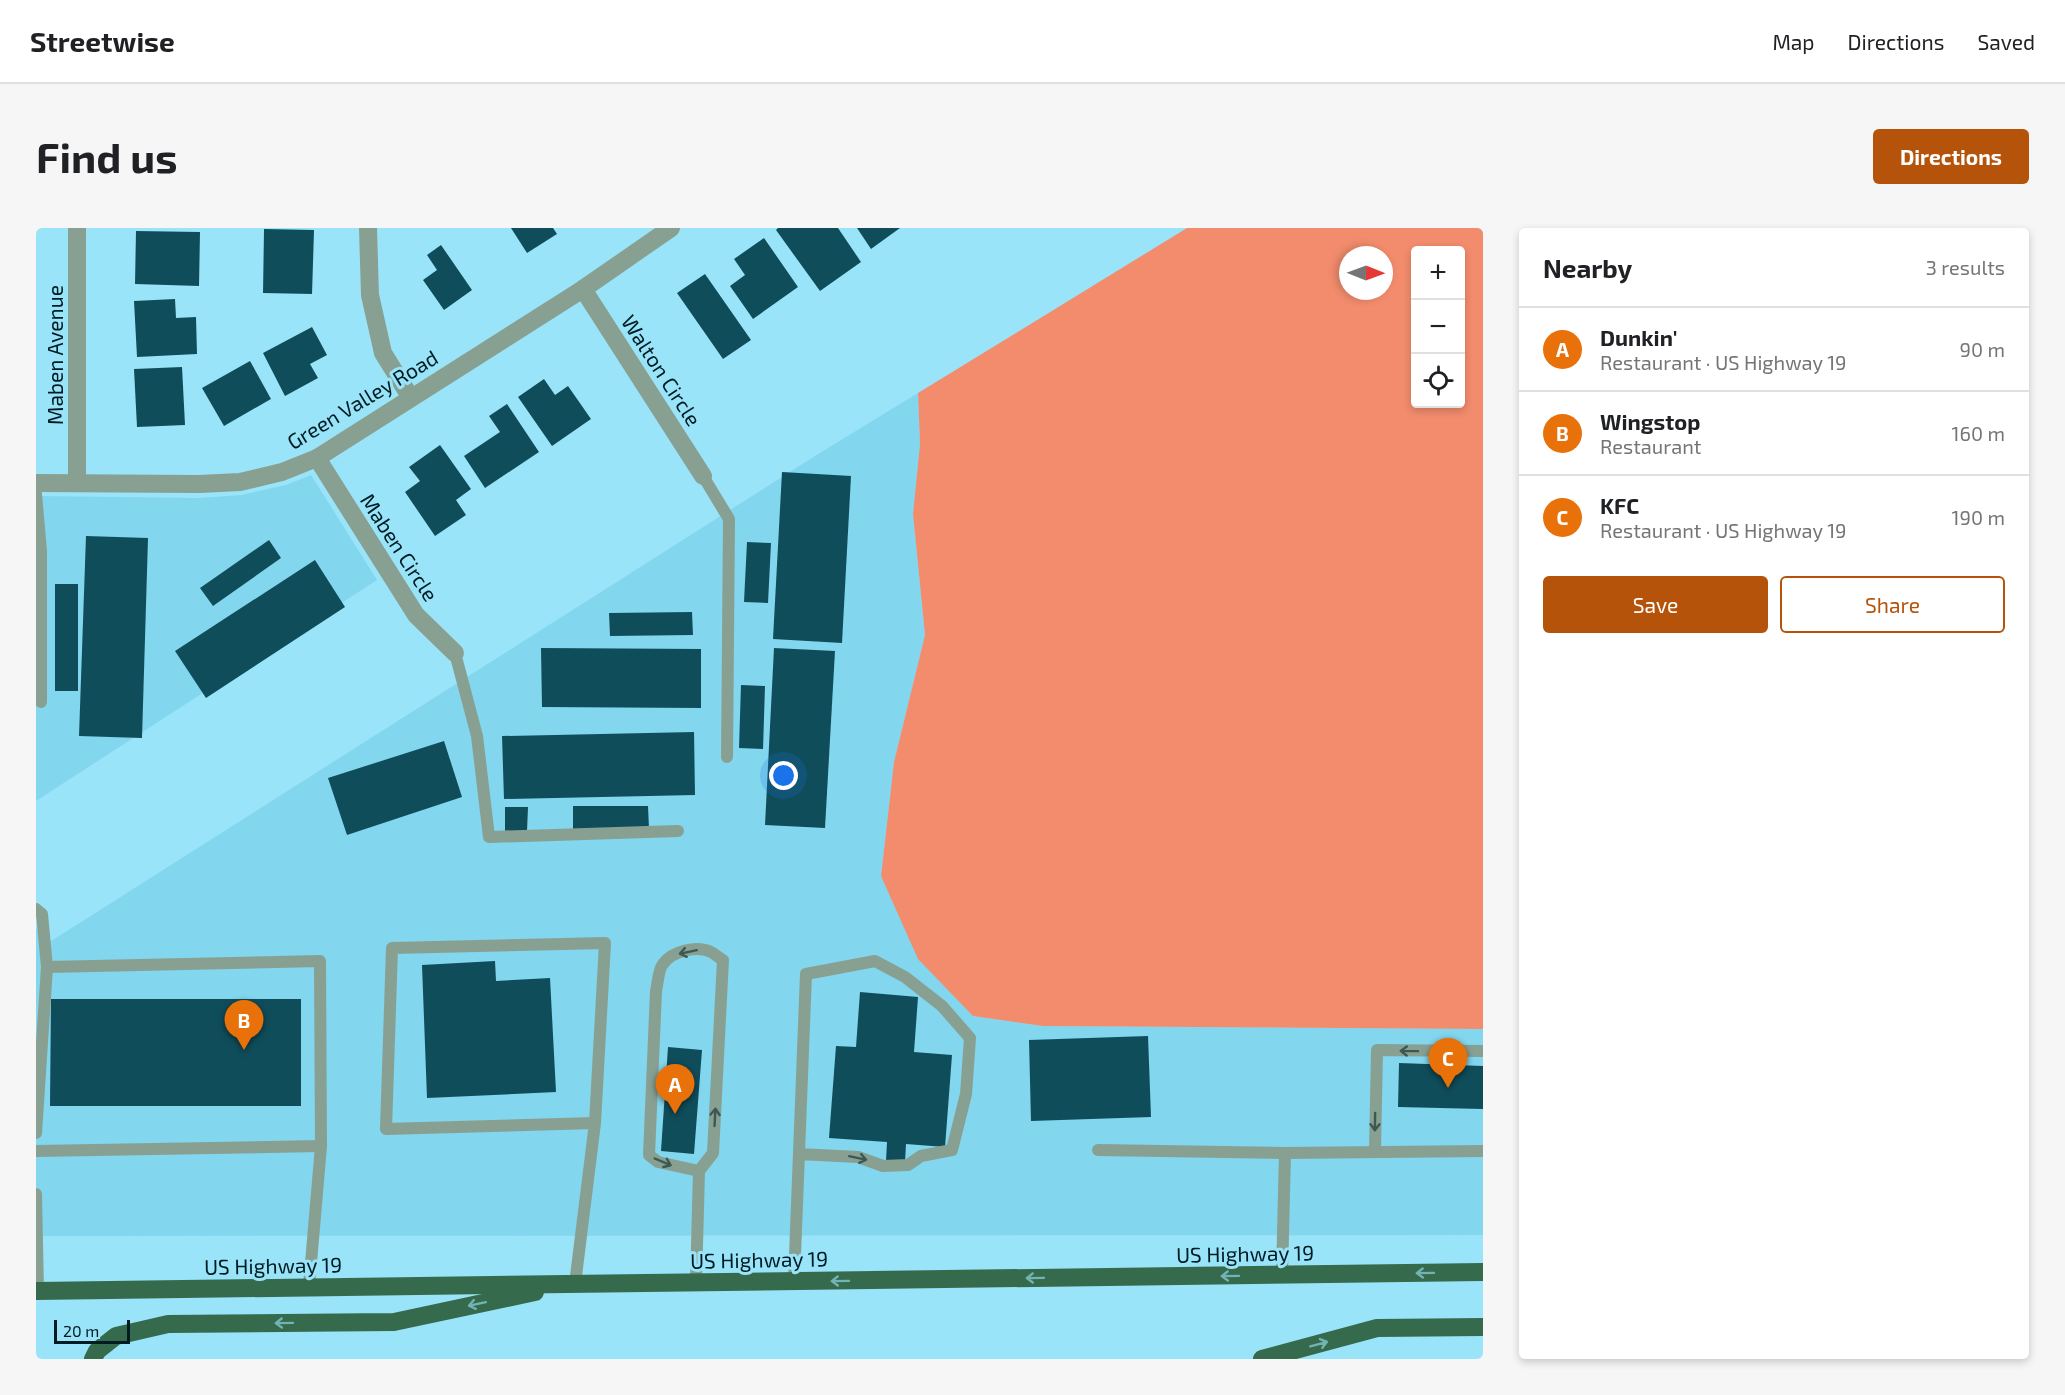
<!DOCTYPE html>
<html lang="en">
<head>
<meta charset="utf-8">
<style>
  :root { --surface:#fff; --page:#f6f6f6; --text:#202124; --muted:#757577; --line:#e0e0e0; --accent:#b45309 }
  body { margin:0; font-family:"Exo 2",sans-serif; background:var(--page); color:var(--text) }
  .controls { position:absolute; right:18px; top:18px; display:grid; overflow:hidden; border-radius:6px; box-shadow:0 3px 9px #0003 }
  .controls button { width:54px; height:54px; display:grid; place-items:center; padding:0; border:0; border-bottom:2px solid var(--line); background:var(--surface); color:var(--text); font:30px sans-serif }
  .compass { position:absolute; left:1303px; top:18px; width:54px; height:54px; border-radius:50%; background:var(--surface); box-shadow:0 3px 9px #0003; rotate:91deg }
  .scale { position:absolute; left:18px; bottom:15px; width:76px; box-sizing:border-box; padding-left:6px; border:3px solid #001c23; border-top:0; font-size:16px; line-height:21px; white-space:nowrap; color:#001c23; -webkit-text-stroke:4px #9ae4f9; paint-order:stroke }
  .you { position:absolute; left:748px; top:548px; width:21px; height:21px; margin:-15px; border:4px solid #fff; border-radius:50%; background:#1a73e8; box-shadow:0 0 0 9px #1a73e833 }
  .badge { display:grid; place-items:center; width:39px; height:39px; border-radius:50%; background:var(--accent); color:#fff; font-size:20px; font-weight:700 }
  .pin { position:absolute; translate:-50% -50px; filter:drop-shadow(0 2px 3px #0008) }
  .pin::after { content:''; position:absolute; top:32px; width:21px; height:18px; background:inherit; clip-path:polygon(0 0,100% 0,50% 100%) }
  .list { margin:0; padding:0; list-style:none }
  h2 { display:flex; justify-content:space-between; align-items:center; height:78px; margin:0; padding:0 24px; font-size:26px }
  h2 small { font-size:20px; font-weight:400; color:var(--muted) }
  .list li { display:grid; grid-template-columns:39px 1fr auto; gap:18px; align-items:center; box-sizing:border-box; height:84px; padding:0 24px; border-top:2px solid var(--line) }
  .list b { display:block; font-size:22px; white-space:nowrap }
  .list p { margin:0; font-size:20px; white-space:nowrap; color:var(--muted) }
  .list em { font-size:20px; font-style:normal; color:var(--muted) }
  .actions { display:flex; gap:12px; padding:18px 24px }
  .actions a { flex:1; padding:14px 0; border:2px solid var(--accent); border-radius:6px; text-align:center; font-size:21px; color:var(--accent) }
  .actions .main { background:var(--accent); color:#fff }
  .icon { flex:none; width:33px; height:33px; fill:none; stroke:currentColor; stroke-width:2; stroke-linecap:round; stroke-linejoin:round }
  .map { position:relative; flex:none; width:1447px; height:1131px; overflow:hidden; border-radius:6px }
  header { display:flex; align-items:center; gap:36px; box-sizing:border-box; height:84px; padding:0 30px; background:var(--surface); border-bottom:2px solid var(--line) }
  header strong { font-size:28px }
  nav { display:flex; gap:33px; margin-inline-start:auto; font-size:21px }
  .intro { display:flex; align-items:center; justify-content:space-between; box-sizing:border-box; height:144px; padding:0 36px }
  h1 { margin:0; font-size:42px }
  .button { padding:15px 27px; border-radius:6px; background:var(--accent); color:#fff; font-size:21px; font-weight:700 }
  main { display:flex; gap:36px; padding:0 36px }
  aside { flex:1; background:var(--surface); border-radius:6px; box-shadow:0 3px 9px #0003 }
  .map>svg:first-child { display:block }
  .built { fill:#82d6ee }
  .green { fill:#f38c6d; fill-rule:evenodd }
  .building { fill:#104d5b }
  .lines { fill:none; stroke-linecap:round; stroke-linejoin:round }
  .service { stroke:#88a091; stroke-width:12 }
  .minor { stroke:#88a091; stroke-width:18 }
  .trunk { stroke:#366a4c; stroke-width:18 }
  .oneway { stroke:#3d5754 }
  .oneway2 { stroke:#72b3b4 }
  .labels { text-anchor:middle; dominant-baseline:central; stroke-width:6; stroke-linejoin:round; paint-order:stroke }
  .street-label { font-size:21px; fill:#001c23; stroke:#9ae4f9 }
</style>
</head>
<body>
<header>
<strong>Streetwise</strong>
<nav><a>Map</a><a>Directions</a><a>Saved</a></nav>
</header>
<div class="intro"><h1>Find us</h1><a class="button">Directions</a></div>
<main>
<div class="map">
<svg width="1447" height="1131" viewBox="0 0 1447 1131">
  <rect width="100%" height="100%" fill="#9ae4f9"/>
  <g class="built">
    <polygon points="882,165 884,216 877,286 889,407 858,534 845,648 937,788 1007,798 1447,801 1447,1007 0,1008 0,700 12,715 779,228"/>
    <polygon points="275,247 341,352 0,573 0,268 163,270 205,267 250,257"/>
  </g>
  <path class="green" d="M1151,0H1447V801L1007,798L937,788L882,731L845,648L858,534L889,407L877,286L884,216L882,165ZM1380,22H1424V176H1380ZM1312,27H1348V63H1312Z"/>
  <g class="building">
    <polygon points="475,0 517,0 521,6 491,25"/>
    <polygon points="742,0 802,0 825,34 784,63 740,2"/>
    <polygon points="821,0 864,0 835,21"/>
    <polygon points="228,1 278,2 276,66 227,65"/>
    <polygon points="100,3 164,4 163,58 99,56"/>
    <polygon points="728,10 762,59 717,91 694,58 709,47 698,31"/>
    <polygon points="405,17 436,62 408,82 387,52 401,42 391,27"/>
    <polygon points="669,46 715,112 687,131 641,65"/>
    <polygon points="139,71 140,90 160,89 161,126 101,129 98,73"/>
    <polygon points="276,99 291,127 274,136 282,150 249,168 227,125"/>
    <polygon points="214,133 235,171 188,198 166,160"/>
    <polygon points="146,139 149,197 101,199 98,141"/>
    <polygon points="508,151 519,167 532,158 555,191 516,218 482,169"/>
    <polygon points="471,176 503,224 449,260 428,228 464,204 453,188"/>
    <polygon points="404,217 435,261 420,272 430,287 399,308 369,264 384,253 373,239"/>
    <polygon points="746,244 815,248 806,415 737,411"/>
    <polygon points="50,308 112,310 106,510 43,508"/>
    <polygon points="233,312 245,330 177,378 164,360"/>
    <polygon points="711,314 735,315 732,375 708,374"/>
    <polygon points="279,332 309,379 170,470 139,423"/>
    <rect x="19" y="356" width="23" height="107"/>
    <polygon points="656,384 657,407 574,408 573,385"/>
    <polygon points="505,420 665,421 665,480 506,479"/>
    <polygon points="738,420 799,423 789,600 729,597"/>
    <polygon points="705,457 729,458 727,521 703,520"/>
    <polygon points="658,504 659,567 468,571 466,508"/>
    <polygon points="408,513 426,569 311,607 292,550"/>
    <polygon points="537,578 612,578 613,601 537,602"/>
    <polygon points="469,579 492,579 491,603 469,603"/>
    <polygon points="459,733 460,753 514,750 520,864 391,870 386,737"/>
    <polygon points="824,764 882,769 878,824 916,827 909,919 870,916 869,934 850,933 851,914 793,910 800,818 820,819"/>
    <polygon points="15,771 265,771 265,878 14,878"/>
    <polygon points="1112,808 1115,889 995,893 993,812"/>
    <polygon points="632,819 666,822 658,926 625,923"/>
    <polygon points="1363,835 1447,838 1447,881 1362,879"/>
  </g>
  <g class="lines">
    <g class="service">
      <polyline points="667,248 693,291 691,529"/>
      <polyline points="0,266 5,323 5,474"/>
      <polyline points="419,425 441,508 453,609 642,603"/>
      <polyline points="0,681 6,686 11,739 0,905"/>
      <polyline points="1062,922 1249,925 1447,923"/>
      <polyline points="0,923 285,918 284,733 11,739"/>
      <polyline points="1339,923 1341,822 1447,823"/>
      <polyline points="0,966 2,1063"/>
      <polyline points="1246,1047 1249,925"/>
      <polyline points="758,1053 770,746 839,733 869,749 906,778 934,810 930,866 916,922 885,928 872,937 847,938 822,929 763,926"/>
      <path d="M660,1055L663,943L677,925L687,732C683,730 679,726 675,724C661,717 636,723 627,736C622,742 622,755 620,763L613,927L622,934L663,943"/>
      <polyline points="539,1056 559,895 569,715 356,720 350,901 559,895"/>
      <polyline points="273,1058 285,918"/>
    </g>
    <g class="minor">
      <polyline points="41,0 41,254"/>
      <polyline points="332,0 334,67 347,125 375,170"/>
      <polyline points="547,61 667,248"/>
      <polyline points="281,230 380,387 419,425"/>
      <polyline points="0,255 163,256 204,254 246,244 281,230 547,61 635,0"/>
    </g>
    <g class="trunk">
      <polyline points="0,1063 1447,1044"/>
      <polyline points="57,1131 61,1123 80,1108 132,1096 358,1094 499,1064"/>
      <polyline points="1226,1131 1341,1100 1447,1099"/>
    </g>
  </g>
  <defs><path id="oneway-shaft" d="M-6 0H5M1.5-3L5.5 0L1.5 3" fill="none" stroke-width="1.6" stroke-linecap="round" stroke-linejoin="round" transform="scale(1.5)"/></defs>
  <g class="oneway">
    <use href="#oneway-shaft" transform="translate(652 724) rotate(168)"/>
    <use href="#oneway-shaft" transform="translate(1373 823) rotate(-179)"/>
    <use href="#oneway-shaft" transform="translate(679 889) rotate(-87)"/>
    <use href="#oneway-shaft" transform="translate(1339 894) rotate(91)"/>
    <use href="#oneway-shaft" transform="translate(822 930) rotate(12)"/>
    <use href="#oneway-shaft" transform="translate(627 934) rotate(23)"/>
  </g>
  <g class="oneway2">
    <use href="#oneway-shaft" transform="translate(1389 1045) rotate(179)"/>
    <use href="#oneway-shaft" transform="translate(1194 1048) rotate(179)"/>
    <use href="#oneway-shaft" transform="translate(999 1050) rotate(179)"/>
    <use href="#oneway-shaft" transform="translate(804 1053) rotate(179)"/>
    <use href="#oneway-shaft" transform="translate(441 1076) rotate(168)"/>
    <use href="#oneway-shaft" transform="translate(248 1095) rotate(179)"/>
    <use href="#oneway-shaft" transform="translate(1283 1116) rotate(-15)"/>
  </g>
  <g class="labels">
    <g class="street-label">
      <text transform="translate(18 127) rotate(-90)">Maben Avenue</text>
      <text transform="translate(626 142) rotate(57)">Walton Circle</text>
      <text transform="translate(326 171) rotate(-31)">Green Valley Road</text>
      <text transform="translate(364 319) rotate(57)">Maben Circle</text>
      <text transform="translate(1209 1025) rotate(-1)">US Highway 19</text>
      <text transform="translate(723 1031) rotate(-1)">US Highway 19</text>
      <text transform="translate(237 1037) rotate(-1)">US Highway 19</text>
    </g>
  </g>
</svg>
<div class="controls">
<button>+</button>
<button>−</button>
<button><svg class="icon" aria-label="locate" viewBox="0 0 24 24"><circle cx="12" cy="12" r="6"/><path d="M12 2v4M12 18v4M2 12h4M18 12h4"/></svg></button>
</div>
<svg class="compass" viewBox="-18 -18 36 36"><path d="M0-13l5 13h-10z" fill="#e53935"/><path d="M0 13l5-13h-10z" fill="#757577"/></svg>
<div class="scale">20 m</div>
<div class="you"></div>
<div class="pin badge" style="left:639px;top:886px;background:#e8710a">A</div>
<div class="pin badge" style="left:208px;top:822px;background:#e8710a">B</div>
<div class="pin badge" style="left:1412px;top:860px;background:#e8710a">C</div>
</div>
<aside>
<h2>Nearby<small>3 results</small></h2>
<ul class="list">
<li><span class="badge" style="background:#e8710a">A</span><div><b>Dunkin'</b><p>Restaurant · US Highway 19</p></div><em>90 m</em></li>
<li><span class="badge" style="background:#e8710a">B</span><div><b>Wingstop</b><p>Restaurant</p></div><em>160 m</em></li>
<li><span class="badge" style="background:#e8710a">C</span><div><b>KFC</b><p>Restaurant · US Highway 19</p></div><em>190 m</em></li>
</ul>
<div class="actions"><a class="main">Save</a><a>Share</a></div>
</aside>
</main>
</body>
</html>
